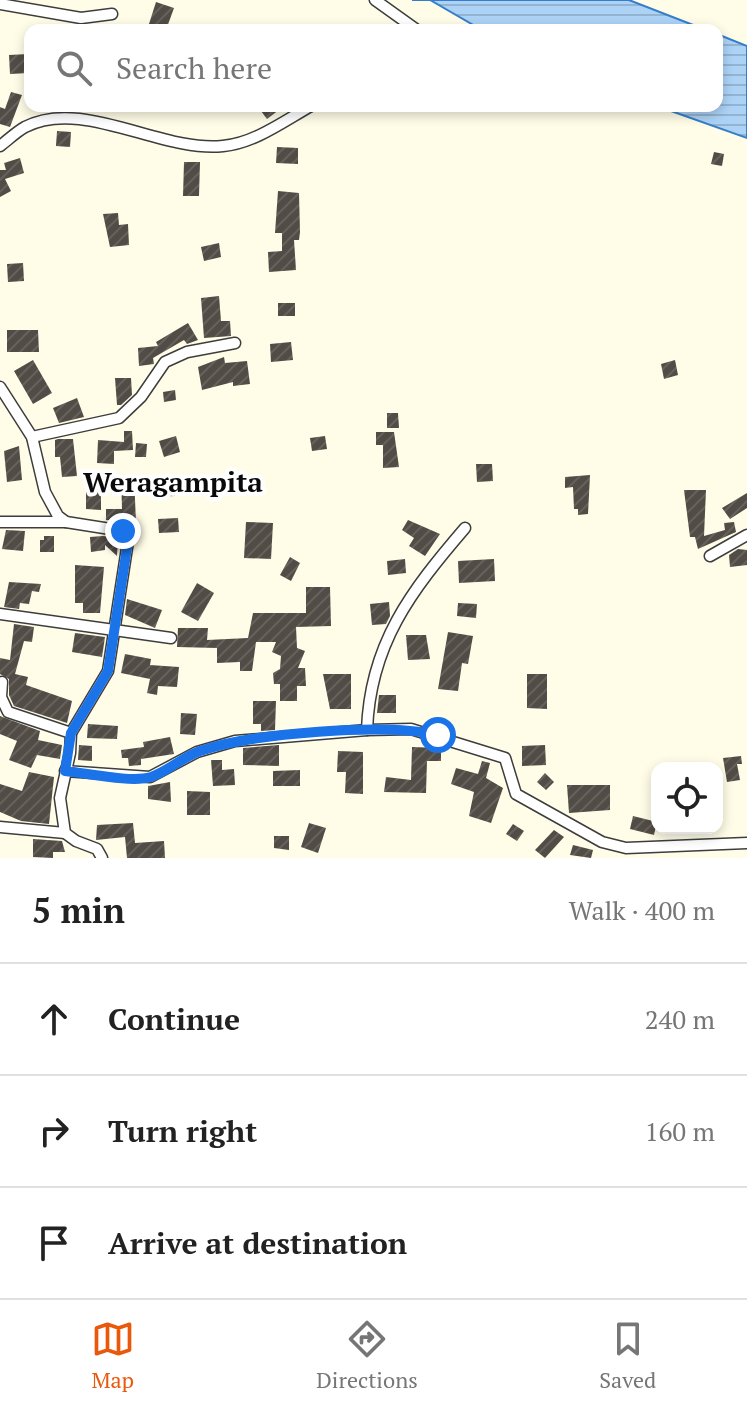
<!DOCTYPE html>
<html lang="en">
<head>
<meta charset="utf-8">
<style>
  :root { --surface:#fff; --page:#f2f2f2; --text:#222; --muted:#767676; --line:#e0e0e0; --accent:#ea580c }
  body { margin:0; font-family:"PT Serif",serif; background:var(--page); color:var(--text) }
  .controls { position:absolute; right:24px; bottom:24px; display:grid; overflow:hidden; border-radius:16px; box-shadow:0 4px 12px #0003 }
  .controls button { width:72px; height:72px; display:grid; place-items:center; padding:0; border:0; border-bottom:2px solid var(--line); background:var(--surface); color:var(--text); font:40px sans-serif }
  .stop { position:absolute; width:24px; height:24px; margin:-18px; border:6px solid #1a73e8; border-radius:50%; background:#fff }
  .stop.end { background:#1a73e8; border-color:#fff; box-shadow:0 2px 8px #0008 }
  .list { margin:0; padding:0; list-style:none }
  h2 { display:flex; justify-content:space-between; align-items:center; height:104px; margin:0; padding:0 32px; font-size:34px }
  h2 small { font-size:26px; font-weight:400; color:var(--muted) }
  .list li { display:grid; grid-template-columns:52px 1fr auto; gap:24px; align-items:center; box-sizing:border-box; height:112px; padding:0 32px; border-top:2px solid var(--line) }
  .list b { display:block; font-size:30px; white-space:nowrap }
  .list em { font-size:26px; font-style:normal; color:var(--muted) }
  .icon { flex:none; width:44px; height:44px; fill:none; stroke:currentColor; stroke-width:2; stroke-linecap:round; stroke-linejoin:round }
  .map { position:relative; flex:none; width:747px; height:858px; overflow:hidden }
  .search { position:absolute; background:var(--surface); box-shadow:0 4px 12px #0003; left:24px; right:24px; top:24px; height:88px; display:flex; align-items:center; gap:20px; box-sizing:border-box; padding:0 28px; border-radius:16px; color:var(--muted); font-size:30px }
  .sheet { height:440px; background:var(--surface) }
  nav { display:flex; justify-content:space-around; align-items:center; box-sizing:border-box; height:112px; border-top:2px solid var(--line); background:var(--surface); font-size:22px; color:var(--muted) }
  nav a { display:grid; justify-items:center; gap:4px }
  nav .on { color:var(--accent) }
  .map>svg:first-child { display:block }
  .water { fill:url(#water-rules); stroke:#347ecb; stroke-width:2 }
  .building { fill:url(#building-hatch) }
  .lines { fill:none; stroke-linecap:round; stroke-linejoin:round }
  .minor-casing { stroke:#3d3d3d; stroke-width:13 }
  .minor { stroke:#fff; stroke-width:10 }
  .route { stroke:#1a73e8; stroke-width:10 }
  .labels { text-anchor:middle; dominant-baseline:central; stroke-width:8; stroke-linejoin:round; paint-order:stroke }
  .quarter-label { font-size:28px; font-weight:bold; fill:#0a0a0a; stroke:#fff }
</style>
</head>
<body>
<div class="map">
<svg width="747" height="858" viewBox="0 0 747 858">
  <defs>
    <pattern id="water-rules" width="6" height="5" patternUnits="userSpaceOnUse" patternTransform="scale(2)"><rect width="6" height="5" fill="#acd2f5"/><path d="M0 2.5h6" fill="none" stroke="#93b3d1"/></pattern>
    <pattern id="building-hatch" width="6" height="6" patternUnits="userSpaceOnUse" patternTransform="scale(2)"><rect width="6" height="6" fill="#524c46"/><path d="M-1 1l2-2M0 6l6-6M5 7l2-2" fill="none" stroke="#66615c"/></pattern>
  </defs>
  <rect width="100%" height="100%" fill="#fffde7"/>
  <g class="water">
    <polygon points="412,0 629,0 706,30 482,30 430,0"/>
    <polygon points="717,34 747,46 747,138 657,106 717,106"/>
  </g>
  <g class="building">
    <polygon points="156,2 174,8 166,30 148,27"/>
    <polygon points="28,54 29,73 10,74 9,55"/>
    <polygon points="11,92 22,95 10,127 0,124 0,107 5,109"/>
    <polygon points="267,106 284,106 267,119 261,111"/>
    <polygon points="57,131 71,132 70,147 56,146"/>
    <polygon points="277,147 298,148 298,164 276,163"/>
    <polygon points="714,152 724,154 722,166 711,164"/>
    <polygon points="20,158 24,173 5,179 11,191 0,197 0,170 6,170 4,163"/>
    <polygon points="184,162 200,162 199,196 183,196"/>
    <polygon points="278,191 299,193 300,232 299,240 294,240 296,270 269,272 268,252 282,251 282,233 275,233"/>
    <polygon points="118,213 119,225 128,224 129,245 110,247 103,214"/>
    <polygon points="219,243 221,257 204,261 201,247"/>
    <polygon points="23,263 24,281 8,282 7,264"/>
    <polygon points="219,296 221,321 230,321 231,336 204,338 201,298"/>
    <rect x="278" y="303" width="17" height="13"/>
    <polygon points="188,323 198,340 187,344 184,340 153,358 154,364 139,366 138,348 158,346 156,342"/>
    <polygon points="7,330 38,330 39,352 7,352"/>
    <polygon points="291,342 293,360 271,362 270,344"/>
    <polygon points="224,357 225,363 247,361 250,384 233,386 233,382 202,390 198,367"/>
    <polygon points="33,360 52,393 33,404 14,371"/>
    <polygon points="675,360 678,375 664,379 661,364"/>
    <polygon points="115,378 131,378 132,395 121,405 117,405"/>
    <polygon points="175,390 176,400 164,402 163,392"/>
    <polygon points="77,398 84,417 59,423 53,408"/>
    <polygon points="387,413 398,413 399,428 387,428"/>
    <polygon points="124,431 132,431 133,450 114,451 114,464 97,463 98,440 124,442"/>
    <polygon points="376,432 394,432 399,467 383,468 383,445 376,445"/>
    <polygon points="176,436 180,452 164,457 159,441"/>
    <polygon points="325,436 327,449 312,451 310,438"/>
    <polygon points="58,439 73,439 77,476 62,477 60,457 55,457 55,440"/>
    <polygon points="136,443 147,444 146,457 135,457"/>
    <polygon points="19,446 22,480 7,482 4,451"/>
    <polygon points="476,464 492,464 493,481 477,482"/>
    <polygon points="134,475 136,523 106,520 106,509 122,509 121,476"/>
    <polygon points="590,475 588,514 578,515 578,509 574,509 573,487 565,488 565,477"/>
    <polygon points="159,477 175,477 175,496 151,497 151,480 159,480"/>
    <polygon points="86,489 101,489 101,510 86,509"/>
    <polygon points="684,490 706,490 704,536 725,530 724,523 734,522 736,532 698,549 695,537 690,537"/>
    <polygon points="747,493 747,508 730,519 722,508"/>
    <polygon points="178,518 179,532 159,533 158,519"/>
    <polygon points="408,520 440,534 425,556 409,546 414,538 402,530"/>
    <polygon points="246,522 273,523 271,559 244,558"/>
    <polygon points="6,530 25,531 23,551 2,549"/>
    <polygon points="44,536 54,536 54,552 40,552 40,540 44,540"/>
    <polygon points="103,536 118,538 117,556 105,545 105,550 91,552 90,537"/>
    <polygon points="738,549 747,550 747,565 730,567 729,555"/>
    <polygon points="290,557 300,563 291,581 280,575"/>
    <polygon points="405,559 406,573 388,575 387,561"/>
    <polygon points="494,559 495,581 459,583 458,561"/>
    <polygon points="75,565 104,567 100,613 83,613 83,603 75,603"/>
    <polygon points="9,582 41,584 39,592 32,591 29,604 20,603 19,609 4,607"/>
    <polygon points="197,583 214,593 198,621 181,612"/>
    <polygon points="306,587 330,587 331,626 296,627 297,648 305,651 298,668 305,668 306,686 297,686 297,701 280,701 280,684 274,684 273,673 280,669 281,656 272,652 276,642 256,642 252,671 240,671 240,662 217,663 217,648 177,647 178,628 208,628 207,640 248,638 253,613 306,613"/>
    <polygon points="127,599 162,610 155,628 125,615"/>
    <polygon points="389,602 390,616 386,624 372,625 370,604"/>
    <polygon points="458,603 477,604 476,618 457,616"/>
    <polygon points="14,624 34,627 32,642 24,641 15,674 28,677 26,685 72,701 67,723 14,706 9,695 9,679 0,674 0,658 10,660"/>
    <polygon points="448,632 473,636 468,664 462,663 458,691 438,689"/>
    <polygon points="75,633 105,637 102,657 72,652"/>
    <polygon points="406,635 426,635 430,659 408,660"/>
    <polygon points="125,654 151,659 150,665 179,667 177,687 158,686 157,695 147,693 150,679 121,673"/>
    <polygon points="323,674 351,674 351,709 330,709"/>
    <polygon points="527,674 547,674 547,709 527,708"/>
    <polygon points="379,695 396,695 396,713 377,713"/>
    <polygon points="253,701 276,701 275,730 261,731 261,724 253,724"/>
    <polygon points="181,713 197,714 195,735 180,734"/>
    <polygon points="0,716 40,731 38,740 62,745 60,759 37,755 31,768 9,760 17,741 0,734"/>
    <polygon points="88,724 118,726 117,739 87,738"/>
    <polygon points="170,737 174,754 141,759 141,765 129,766 128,758 122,758 121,750 144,747 143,742"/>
    <polygon points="79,745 92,746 92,761 78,760"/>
    <polygon points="279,745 279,766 243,765 243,748"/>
    <polygon points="545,745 546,765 522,766 522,746"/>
    <polygon points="412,747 441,748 441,761 427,761 426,793 384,792 386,777 411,780"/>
    <polygon points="338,751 363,752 363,794 345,793 346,772 337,772"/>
    <polygon points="741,756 742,764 737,764 740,780 727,782 723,758"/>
    <polygon points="211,760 222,760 222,770 234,769 235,785 213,786"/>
    <polygon points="482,761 490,763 486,778 503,788 491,823 469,816 474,792 451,784 456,768 478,774"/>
    <polygon points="300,770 300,786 273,786 273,771"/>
    <polygon points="29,772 54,777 49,824 21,821 0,812 0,784 22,791"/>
    <polygon points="545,773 554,782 546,790 537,782"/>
    <polygon points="170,782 171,802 148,799 148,786"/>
    <polygon points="567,785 610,785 610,810 569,813"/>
    <polygon points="187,791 210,792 210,815 187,815"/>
    <polygon points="633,816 657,822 654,835 630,829"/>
    <polygon points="133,823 135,843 164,841 165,858 127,858 125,837 96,840 97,825"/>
    <polygon points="309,823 326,828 318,853 301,847"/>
    <polygon points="513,824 524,831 517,841 506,834"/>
    <polygon points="554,830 564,837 545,858 535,850"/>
    <polygon points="274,836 289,836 289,850 274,848"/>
    <polygon points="33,839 62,841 65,852 53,852 53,858 33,857"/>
    <polygon points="573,845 593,850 591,858 570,855"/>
  </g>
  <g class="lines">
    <defs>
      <g id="minor">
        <polyline points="375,0 417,30"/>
        <polyline points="0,4 81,18 112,14"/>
        <path d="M0,146C8,140 16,132 25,127C82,97 162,153 223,146C255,143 284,121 311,106"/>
        <polyline points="0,387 32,437 45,492 58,516 66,522 123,531 129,535 108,671 71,733 70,753 60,798 65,833 76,841 97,849 102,858"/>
        <polyline points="32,437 119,418 141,397 165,362 187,352 235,343"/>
        <polyline points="0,522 66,522"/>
        <polyline points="710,556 747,535"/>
        <polyline points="0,614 171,638"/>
        <polyline points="2,682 1,697 8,712 71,733"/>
        <path d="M367,730C370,644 411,591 465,528"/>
        <polyline points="65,771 150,777 197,752 235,741 367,730 411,729 505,758 516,794 602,842 626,848 747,843"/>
        <polyline points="0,827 65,833"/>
      </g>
    </defs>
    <use href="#minor" class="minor-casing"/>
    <use href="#minor" class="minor"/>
  </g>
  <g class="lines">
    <path class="route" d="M123,531L129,535L108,671L71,733L65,771C87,773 131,783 151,777C168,771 183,757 200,751C253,733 384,723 438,735"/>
  </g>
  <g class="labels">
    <g class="quarter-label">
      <text x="173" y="481">Weragampita</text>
    </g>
  </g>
</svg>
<div class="controls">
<button><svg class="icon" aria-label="locate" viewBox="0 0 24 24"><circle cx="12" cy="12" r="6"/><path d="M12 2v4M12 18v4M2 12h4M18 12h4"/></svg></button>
</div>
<div class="stop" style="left:438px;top:735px"></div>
<div class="stop end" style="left:123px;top:531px"></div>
<div class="search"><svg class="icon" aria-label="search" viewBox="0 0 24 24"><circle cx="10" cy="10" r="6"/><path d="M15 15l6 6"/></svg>Search here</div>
</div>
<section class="sheet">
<h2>5 min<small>Walk · 400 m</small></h2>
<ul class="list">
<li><svg class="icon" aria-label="ahead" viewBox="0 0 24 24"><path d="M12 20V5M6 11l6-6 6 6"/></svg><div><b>Continue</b></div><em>240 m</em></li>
<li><svg class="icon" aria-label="right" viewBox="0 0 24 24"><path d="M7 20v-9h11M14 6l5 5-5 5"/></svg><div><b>Turn right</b></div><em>160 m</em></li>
<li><svg class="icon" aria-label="arrive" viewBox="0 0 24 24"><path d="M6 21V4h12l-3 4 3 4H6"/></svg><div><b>Arrive at destination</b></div></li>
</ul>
</section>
<nav>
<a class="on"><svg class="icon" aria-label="map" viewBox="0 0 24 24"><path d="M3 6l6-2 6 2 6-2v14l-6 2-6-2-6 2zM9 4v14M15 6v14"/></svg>Map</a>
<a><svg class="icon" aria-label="directions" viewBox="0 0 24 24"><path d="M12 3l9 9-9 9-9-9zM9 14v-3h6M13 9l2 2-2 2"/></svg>Directions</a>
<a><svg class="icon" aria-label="saved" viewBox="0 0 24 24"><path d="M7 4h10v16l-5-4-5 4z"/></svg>Saved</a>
</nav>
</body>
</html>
